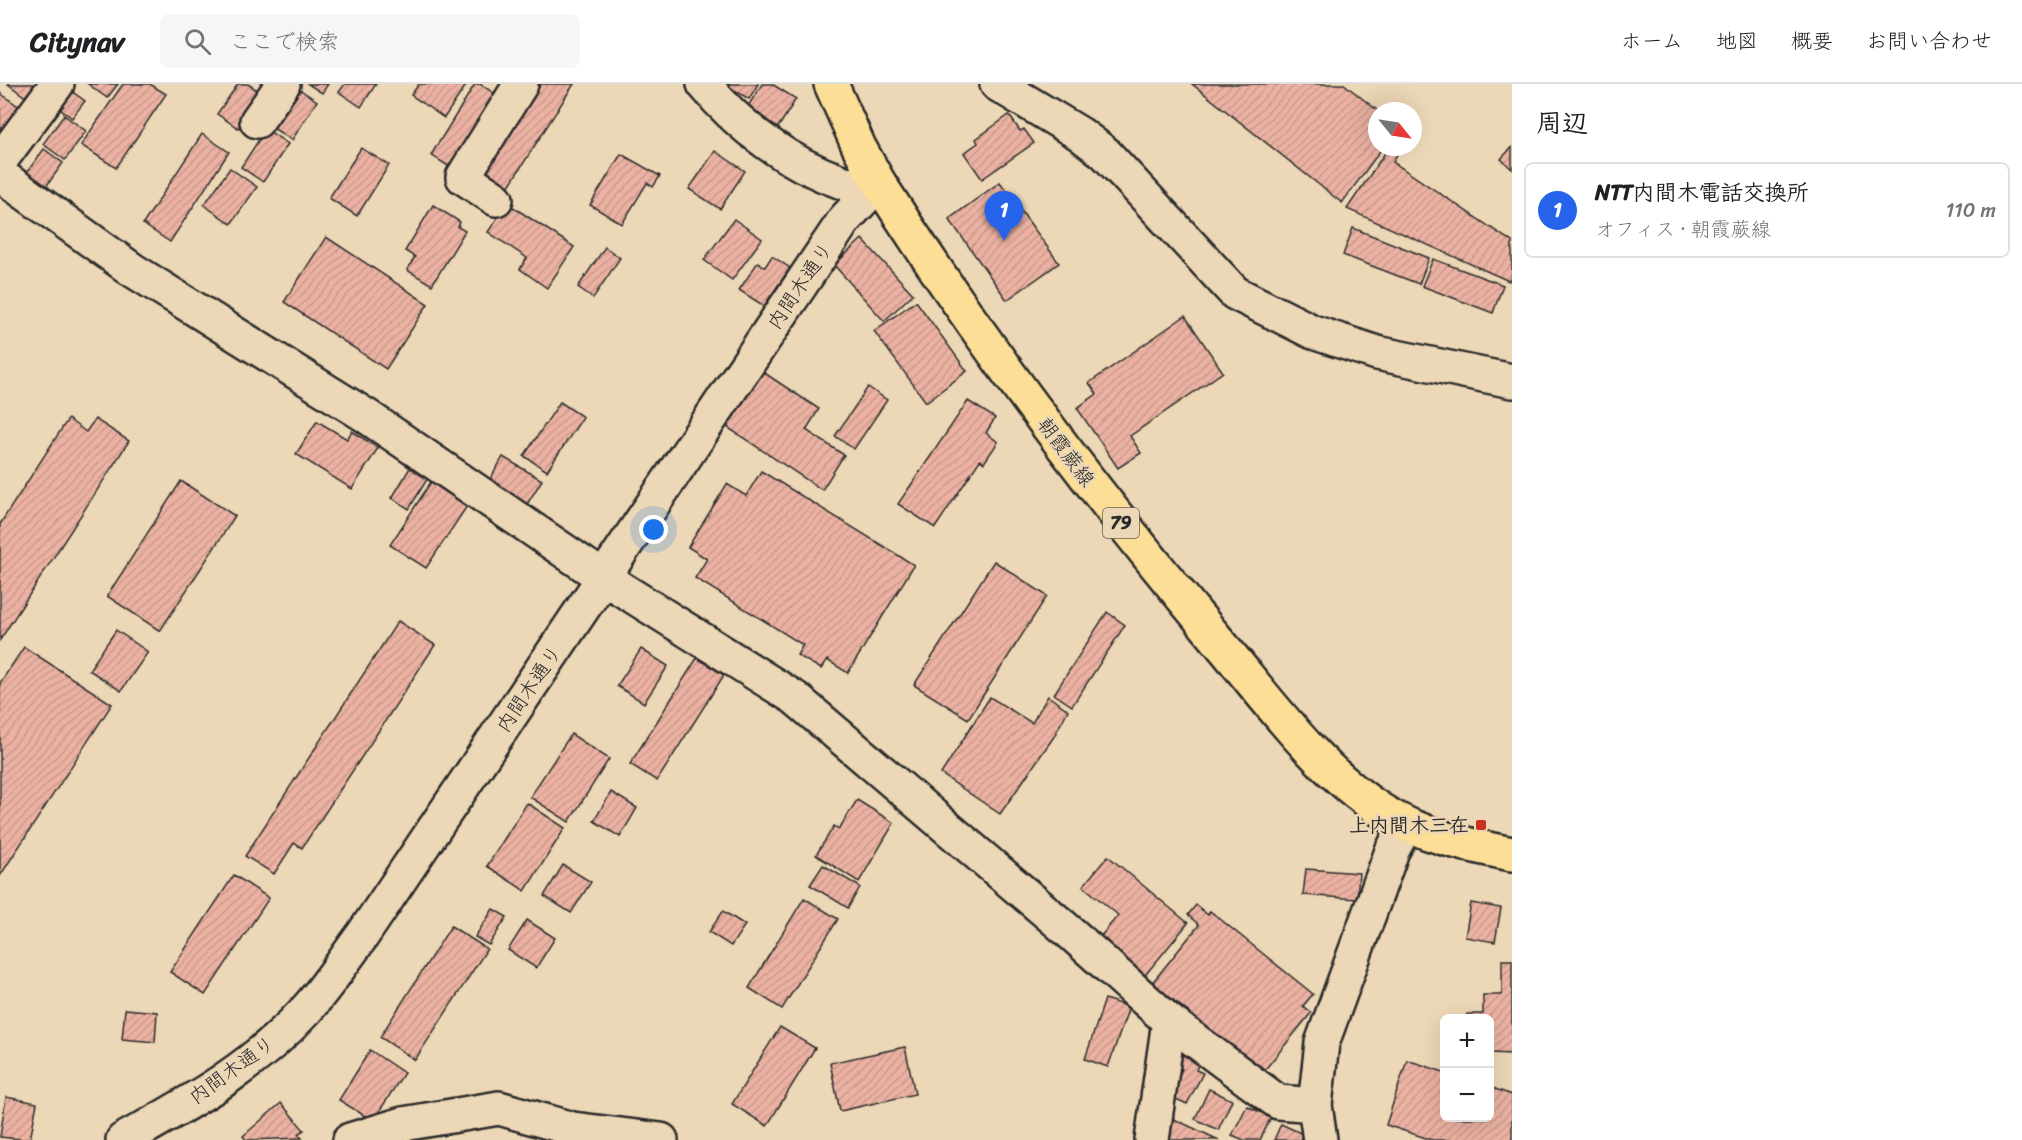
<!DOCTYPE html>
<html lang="ja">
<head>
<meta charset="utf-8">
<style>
  :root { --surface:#fff; --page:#f6f6f6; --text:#202124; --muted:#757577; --line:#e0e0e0; --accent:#2563eb }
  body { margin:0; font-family:Sriracha,"Klee One",sans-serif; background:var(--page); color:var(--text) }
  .controls { position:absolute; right:18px; bottom:18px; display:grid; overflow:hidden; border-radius:9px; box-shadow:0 6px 24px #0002 }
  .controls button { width:54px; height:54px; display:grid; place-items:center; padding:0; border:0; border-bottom:2px solid var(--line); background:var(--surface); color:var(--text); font:30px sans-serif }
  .compass { position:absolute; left:1368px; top:18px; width:54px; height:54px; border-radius:50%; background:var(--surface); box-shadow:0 6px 24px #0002; rotate:120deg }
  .you { position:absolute; left:654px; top:446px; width:21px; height:21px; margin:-15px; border:4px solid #fff; border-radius:50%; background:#1a73e8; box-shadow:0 0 0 9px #1a73e833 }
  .badge { display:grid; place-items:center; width:39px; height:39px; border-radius:50%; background:var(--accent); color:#fff; font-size:20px; font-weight:700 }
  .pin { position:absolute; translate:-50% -50px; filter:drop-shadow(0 2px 3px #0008) }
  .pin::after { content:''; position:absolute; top:32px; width:21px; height:18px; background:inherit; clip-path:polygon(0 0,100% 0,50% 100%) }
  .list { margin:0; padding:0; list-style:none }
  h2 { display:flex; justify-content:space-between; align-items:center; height:78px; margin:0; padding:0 24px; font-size:26px }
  h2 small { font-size:20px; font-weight:400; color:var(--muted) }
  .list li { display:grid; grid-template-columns:39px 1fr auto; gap:18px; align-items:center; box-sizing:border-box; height:96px; margin:0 12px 12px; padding:0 12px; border:2px solid var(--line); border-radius:9px }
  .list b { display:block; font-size:22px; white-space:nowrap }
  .list p { margin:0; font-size:20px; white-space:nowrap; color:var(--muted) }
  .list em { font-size:20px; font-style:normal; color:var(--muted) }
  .icon { flex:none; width:33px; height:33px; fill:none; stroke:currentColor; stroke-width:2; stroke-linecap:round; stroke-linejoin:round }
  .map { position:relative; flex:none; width:1512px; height:1056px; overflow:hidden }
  header { display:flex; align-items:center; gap:36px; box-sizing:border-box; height:84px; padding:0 30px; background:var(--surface); border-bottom:2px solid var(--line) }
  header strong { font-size:28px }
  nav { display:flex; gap:33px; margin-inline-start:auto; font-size:21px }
  .search { width:420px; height:54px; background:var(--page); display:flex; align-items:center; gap:15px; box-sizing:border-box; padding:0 21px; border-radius:9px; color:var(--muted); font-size:22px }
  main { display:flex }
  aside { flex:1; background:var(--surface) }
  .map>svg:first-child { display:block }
  .building { fill:url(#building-hatch); stroke:#2b2b2b; stroke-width:1.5 }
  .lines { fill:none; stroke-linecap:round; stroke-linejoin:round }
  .minor-casing { stroke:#2b2b2b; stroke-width:38 }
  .major-casing { stroke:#2b2b2b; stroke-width:38 }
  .minor { stroke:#ecd7b6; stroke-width:33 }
  .major { stroke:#fdde96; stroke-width:33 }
  .poi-dot { fill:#c8321e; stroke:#ecd7b6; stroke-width:2 }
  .labels { text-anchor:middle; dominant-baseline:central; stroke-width:5; stroke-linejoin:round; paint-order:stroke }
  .shield { fill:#ecd7b6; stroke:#655f55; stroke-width:1.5 }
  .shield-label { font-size:18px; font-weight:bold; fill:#2b2b2b }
  .street-label { font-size:20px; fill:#2b2b2b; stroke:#ecd7b6 }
  .poi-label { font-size:20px; font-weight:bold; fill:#2b2b2b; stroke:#ecd7b6; text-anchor:end }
</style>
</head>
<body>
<header>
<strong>Citynav</strong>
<div class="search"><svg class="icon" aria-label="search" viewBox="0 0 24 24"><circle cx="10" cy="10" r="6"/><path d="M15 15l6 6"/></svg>ここで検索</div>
<nav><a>ホーム</a><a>地図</a><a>概要</a><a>お問い合わせ</a></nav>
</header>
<main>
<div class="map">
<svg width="1512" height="1056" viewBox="0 0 1512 1056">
  <defs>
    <pattern id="building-hatch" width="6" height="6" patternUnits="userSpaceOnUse" patternTransform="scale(1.5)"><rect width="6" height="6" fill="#ebb2a3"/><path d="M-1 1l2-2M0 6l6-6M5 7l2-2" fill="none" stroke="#ca998c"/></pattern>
  </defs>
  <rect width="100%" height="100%" fill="#ecd7b6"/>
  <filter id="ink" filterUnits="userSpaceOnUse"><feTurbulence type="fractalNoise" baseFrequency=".0167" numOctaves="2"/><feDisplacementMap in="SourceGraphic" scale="12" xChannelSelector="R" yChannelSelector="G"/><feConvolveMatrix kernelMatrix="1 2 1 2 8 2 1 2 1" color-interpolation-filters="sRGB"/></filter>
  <g filter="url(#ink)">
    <g class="building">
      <polygon points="8,0 46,0 32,18"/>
      <polygon points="88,0 118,0 107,14"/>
      <polygon points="123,0 150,0 166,10 116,84 81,61"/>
      <polygon points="238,0 248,0 262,9 238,44 217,30"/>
      <polygon points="308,0 328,0 322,9"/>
      <polygon points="345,0 376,0 361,23 339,8"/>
      <polygon points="419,0 467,0 444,34 411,11"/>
      <polygon points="475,0 480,0 502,14 456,87 431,71"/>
      <polygon points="541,0 574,0 507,105 483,90"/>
      <polygon points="724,0 758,0 749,15"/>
      <polygon points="762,0 772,0 796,15 776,47 745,27"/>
      <polygon points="1192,0 1344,0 1378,27 1377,63 1383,63 1342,119"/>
      <polygon points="296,3 317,17 292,56 271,43"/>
      <polygon points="70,6 85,17 72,34 57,23"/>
      <polygon points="0,9 25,27 0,62"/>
      <polygon points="64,31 86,47 65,76 43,60"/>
      <polygon points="1009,31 1020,47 1024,45 1034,59 982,95 964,69 978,59 976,55"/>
      <polygon points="266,45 288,60 263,98 241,83"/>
      <polygon points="202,50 229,68 170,158 143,140"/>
      <polygon points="1389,63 1401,63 1393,78 1512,158 1512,192 1509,197 1347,125"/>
      <polygon points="1512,63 1512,85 1501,75"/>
      <polygon points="361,64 389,81 357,132 329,114"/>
      <polygon points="44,65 63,79 43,107 24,92"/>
      <polygon points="715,67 745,87 720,125 689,105"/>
      <polygon points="621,70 660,92 653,103 647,99 622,140 590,121"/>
      <polygon points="230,84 257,103 231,140 204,121"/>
      <polygon points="1000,98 1059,179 1007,216 949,135"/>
      <polygon points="507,119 574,163 547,204 520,185 527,174 488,148"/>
      <polygon points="433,121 460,138 458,143 465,147 432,201 407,186 415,173 405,167"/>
      <polygon points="734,135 762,155 732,196 704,176"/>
      <polygon points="1353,144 1429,174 1419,200 1343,171"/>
      <polygon points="326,153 428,220 386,285 284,218"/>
      <polygon points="862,155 913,210 884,237 834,181"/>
      <polygon points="605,163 620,174 593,214 578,203"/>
      <polygon points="772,172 790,184 764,222 739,206 758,178 765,183"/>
      <polygon points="1433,175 1503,201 1493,229 1422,202"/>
      <polygon points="916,217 967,287 926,318 874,247"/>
      <polygon points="1185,232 1223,288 1130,352 1141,369 1118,384 1077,324 1097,310 1089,299"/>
      <polygon points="763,288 819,325 806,346 844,371 822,406 727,343"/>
      <polygon points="868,303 887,316 854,365 835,352"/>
      <polygon points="968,317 995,334 986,349 998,358 984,379 980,376 935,444 898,420"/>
      <polygon points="560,318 583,333 547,387 524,372"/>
      <polygon points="68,335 86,348 95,335 129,357 0,556 0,440"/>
      <polygon points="317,337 347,355 352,347 378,364 352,405 296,370"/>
      <polygon points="503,373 542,396 526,422 488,399"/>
      <polygon points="411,382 429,392 409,425 392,414"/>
      <polygon points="761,387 914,481 848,589 827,576 821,585 797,571 803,561 695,494 707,475 688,463 727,400 746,412"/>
      <polygon points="181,397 235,432 160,547 107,512"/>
      <polygon points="431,398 467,422 426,484 390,461"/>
      <polygon points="994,477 1047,512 968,635 914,601"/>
      <polygon points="1107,528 1125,541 1072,622 1054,610"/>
      <polygon points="398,537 435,561 302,764 294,759 274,790 245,772"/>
      <polygon points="116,546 148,568 121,607 89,586"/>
      <polygon points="24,563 112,620 0,792 0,599"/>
      <polygon points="641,565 668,582 644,619 617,602"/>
      <polygon points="697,574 724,591 657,697 630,680"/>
      <polygon points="1048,612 1068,626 1053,654 1000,730 941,690 990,613 1032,639"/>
      <polygon points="571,650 609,675 569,738 530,713"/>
      <polygon points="611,708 637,724 620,753 594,737"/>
      <polygon points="857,716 894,739 859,798 816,771 834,742 839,745"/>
      <polygon points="527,719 565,744 525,807 487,782"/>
      <polygon points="1108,772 1188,839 1142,895 1097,857 1118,831 1083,802"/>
      <polygon points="563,781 591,798 571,829 544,812"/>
      <polygon points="823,781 860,803 848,824 810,801"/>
      <polygon points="1306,785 1359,789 1357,815 1303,811"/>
      <polygon points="234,791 269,814 205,911 170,888"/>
      <polygon points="804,814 838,835 782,925 749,904"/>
      <polygon points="1471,819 1501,824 1495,858 1465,853"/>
      <polygon points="1196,821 1208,831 1210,827 1313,910 1303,922 1311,929 1263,988 1152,899 1199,841 1188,831"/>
      <polygon points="493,825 507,833 489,861 475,853"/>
      <polygon points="723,827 745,841 731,862 709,848"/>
      <polygon points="527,836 555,854 536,884 508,866"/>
      <polygon points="451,842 487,865 415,976 380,953"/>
      <polygon points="1502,876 1512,876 1512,970 1490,969 1490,934 1467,934 1467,930 1483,930 1483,911 1502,911"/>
      <polygon points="1105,915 1129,923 1108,983 1085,975"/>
      <polygon points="125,925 157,928 155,958 122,955"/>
      <polygon points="780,943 815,964 767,1042 732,1020"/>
      <polygon points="905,963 915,1010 840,1027 830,979"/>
      <polygon points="370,966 404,989 373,1037 339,1016"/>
      <polygon points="1183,971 1199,979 1196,986 1203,989 1187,1020 1169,1012 1182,985 1178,983"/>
      <polygon points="1407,976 1444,988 1444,1034 1490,1034 1490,1003 1512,1011 1512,1056 1432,1056 1386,1041"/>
      <polygon points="1209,1005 1232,1016 1218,1046 1195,1035"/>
      <polygon points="6,1013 37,1019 30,1056 0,1053"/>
      <polygon points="281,1019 304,1046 298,1050 302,1054 246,1056 243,1052"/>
      <polygon points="1247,1022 1271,1033 1260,1056 1244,1056 1232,1051"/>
      <polygon points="1164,1035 1174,1035 1219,1056 1161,1056"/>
      <polygon points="1281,1040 1303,1050 1300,1056 1274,1056"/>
    </g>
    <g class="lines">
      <defs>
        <g id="minor">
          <path d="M704,0C739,43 789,80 842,98C853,102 868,99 879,99"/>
          <polyline points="997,0 1080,50 1105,69 1235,209 1313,248 1377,269 1512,297"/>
          <polyline points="257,37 283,0"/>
          <polyline points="0,77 57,0"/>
          <polyline points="0,91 131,185 365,331 604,494 795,614 1072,850 1169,937 1278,1018 1315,1021"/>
          <polyline points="496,115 463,93 521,0"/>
          <path d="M123,1056C191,1018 253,984 306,926C327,903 344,876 362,852L845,135L879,99"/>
          <polyline points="350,1056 403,1040 499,1024 573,1045 661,1056"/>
          <polyline points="1152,1056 1169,937"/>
          <polyline points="1320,1056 1315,1021 1322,959 1392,767 1406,741"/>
        </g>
        <path id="major" d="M831,0L859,63L879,99C980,258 1094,408 1215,553C1266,613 1315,684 1382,727C1422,752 1467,761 1512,770"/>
      </defs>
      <use href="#minor" class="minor-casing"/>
      <use href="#major" class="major-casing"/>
      <use href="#minor" class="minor"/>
      <use href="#major" class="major"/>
    </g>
  </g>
  <rect class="poi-dot" x="1475" y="735" width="12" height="12" rx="3"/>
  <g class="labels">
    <rect class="shield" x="1103" y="424" width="36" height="30" rx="4.5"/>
    <g class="shield-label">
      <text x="1121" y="439">79</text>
    </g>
    <g class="street-label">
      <text transform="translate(800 202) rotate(-56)">内間木通り</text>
      <text transform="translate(1066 368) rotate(53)">朝霞蕨線</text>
      <text transform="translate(529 605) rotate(-56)">内間木通り</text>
      <text transform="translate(232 986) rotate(-36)">内間木通り</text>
    </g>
    <g class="poi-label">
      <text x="1469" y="741">上内間木三在</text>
    </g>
  </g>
</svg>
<div class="controls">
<button>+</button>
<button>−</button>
</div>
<svg class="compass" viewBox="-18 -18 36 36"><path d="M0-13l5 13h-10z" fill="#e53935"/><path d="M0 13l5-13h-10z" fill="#757577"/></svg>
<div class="you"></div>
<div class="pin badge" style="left:1004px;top:157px">1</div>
</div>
<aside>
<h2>周辺<small></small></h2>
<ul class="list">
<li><span class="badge">1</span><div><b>NTT内間木電話交換所</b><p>オフィス · 朝霞蕨線</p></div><em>110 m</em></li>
</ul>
</aside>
</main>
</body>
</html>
